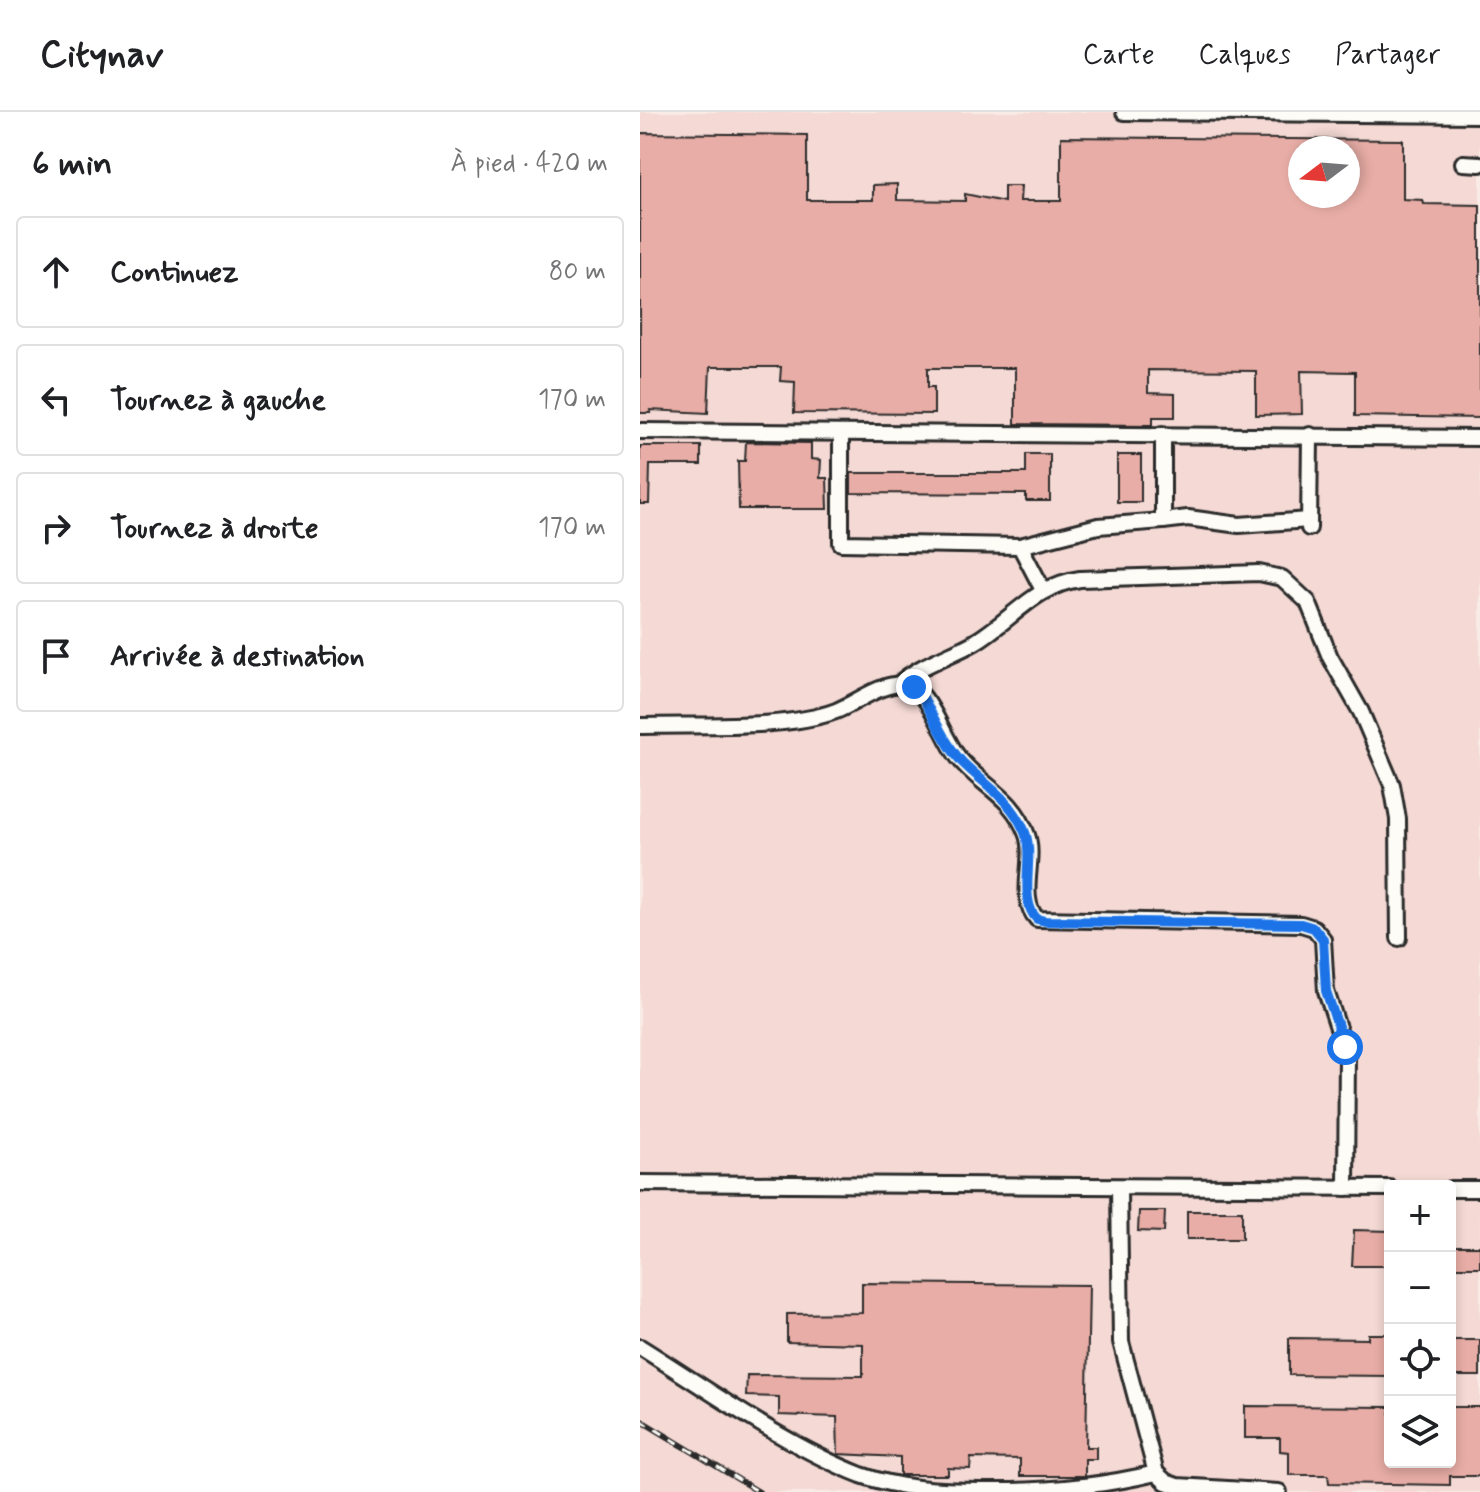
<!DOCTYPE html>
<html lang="fr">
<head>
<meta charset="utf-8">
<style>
  :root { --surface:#fff; --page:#f2f2f2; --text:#202124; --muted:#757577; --line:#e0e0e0 }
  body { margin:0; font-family:Mynerve,sans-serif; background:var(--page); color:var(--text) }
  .controls { position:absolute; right:24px; bottom:24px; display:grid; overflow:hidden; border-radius:8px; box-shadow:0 4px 12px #0003 }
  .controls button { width:72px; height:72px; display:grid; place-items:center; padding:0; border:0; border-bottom:2px solid var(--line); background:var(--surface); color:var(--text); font:40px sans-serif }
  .compass { position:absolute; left:648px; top:24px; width:72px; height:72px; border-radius:50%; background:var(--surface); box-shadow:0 4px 12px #0003; rotate:254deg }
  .stop { position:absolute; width:24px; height:24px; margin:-18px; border:6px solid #1a73e8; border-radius:50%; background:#fff }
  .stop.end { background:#1a73e8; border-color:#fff; box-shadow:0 2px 8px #0008 }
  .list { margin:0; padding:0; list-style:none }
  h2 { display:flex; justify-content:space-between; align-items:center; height:104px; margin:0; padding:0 32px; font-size:34px }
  h2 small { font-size:26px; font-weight:400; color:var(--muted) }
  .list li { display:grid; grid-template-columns:52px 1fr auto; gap:24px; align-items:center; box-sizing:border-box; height:112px; margin:0 16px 16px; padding:0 16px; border:2px solid var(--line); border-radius:8px }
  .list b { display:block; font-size:30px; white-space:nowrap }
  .list em { font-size:26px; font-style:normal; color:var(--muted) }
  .icon { flex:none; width:44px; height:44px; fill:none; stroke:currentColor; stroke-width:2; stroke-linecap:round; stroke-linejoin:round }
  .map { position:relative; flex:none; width:840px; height:1380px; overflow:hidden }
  header { display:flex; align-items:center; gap:48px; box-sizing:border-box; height:112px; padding:0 40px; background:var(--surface); border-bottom:2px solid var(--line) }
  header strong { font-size:38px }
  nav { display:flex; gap:44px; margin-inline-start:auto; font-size:28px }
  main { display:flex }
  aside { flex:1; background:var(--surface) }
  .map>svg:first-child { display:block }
  .built { fill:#f4d9d4; fill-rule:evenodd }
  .building { fill:#e8ada6; stroke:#2b2b2b; stroke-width:2; fill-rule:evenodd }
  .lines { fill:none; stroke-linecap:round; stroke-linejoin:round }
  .minor-casing { stroke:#2b2b2b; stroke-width:20 }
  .minor { stroke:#fdfcf7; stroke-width:14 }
  .rail-casing { stroke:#2b2b2b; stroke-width:6 }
  .rail { stroke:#fdfcf7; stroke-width:3; stroke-dasharray:9; stroke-linecap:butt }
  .route { stroke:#1a73e8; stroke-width:10 }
</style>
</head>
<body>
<header>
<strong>Citynav</strong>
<nav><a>Carte</a><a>Calques</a><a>Partager</a></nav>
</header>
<main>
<aside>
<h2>6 min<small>À pied · 420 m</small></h2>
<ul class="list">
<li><svg class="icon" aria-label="ahead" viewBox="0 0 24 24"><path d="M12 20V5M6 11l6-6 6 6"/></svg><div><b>Continuez</b></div><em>80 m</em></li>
<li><svg class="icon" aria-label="left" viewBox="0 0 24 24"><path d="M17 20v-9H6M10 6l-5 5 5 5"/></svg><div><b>Tournez à gauche</b></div><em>170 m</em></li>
<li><svg class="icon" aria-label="right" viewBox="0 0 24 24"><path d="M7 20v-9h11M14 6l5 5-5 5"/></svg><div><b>Tournez à droite</b></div><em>170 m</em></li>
<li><svg class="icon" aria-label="arrive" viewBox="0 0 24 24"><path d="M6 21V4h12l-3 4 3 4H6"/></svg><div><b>Arrivée à destination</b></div></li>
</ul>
</aside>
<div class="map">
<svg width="840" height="1380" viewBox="0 0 840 1380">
  <rect width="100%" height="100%" fill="#f9ece7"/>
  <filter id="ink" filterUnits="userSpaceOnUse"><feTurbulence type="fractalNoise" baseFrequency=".0125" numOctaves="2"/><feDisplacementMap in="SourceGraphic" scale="16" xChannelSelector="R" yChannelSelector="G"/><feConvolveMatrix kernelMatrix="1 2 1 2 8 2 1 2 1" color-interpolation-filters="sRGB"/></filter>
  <g filter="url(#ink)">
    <path class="built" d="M0,0H840V1380H0ZM660,36H708V84H660ZM750,1074H810V1350H750Z"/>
    <g class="building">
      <path d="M0,21L167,23V88H233V73L257,72V88L325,89V82L364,90V74H381L380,89H421V25L763,28V87L783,88L784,92L840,93V306L715,304V260L661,259L662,302L616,303V259L508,258V281L535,282V305H513V313L375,312V256H288V275H294V302L154,301L155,270L140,269L141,255H70L68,301L10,298L11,301H0ZM660,36H708V84H660Z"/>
      <polygon points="106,330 171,331 171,347 181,348 180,366 187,366 188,397 99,397 98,349 105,349"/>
      <polygon points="0,334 61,334 61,353 10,353 9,392 0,392"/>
      <polygon points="386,342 410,342 410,389 386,389 386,382 211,381 211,361 386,361"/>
      <rect x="477" y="343" width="24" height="47"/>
      <polygon points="499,1099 525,1099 524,1120 498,1119"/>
      <rect x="547" y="1099" width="55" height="28"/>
      <polygon points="714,1118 750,1119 750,1154 712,1154"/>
      <rect x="810" y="1134" width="30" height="21"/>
      <polygon points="222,1171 449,1173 446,1335 456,1335 456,1347 445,1347 445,1364 380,1364 380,1347 331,1346 330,1357 308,1356 308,1363 260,1363 260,1345 198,1342 197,1305 139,1303 139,1285 106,1284 107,1263 223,1264 223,1232 147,1230 147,1202 222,1201"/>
      <polygon points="728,1222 750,1222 750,1264 649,1263 649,1226 728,1227"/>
      <rect x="810" y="1228" width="30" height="36"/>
      <polygon points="605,1294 750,1295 750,1350 810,1350 810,1295 840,1295 840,1364 810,1364 810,1373 689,1371 688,1363 649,1363 649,1340 640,1339 640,1326 605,1326"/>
    </g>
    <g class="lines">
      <defs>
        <g id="minor">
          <polyline points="484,0 840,3"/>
          <polyline points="823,51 840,52"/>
          <polyline points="0,319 840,326"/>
          <polyline points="201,321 201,431 380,434 403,478"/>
          <polyline points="523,409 548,406 599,413 669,408"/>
          <polyline points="669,416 670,323"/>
          <polyline points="380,434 458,414 523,409 523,322"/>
          <path d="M259,572C280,552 311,544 335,530C372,508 395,473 440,467L619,461L642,466L668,490L690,545L721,600L752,673L758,707L759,826"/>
          <path d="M0,614C55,612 146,618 196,599C219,590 243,568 270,573C291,584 303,625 318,645C340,674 373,683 387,723C396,748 377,786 397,807L661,812L674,816L683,827L686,879L707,943L706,1076"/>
          <polyline points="0,1071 750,1076"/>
          <polyline points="479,1075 481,1230 516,1361 526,1370 537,1374 639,1380"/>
          <polyline points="810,1077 840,1077"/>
          <path d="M0,1235C69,1278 146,1334 221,1363C260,1377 300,1379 341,1379C401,1380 458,1375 516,1361"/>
        </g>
      </defs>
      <use href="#minor" class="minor-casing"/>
      <use href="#minor" class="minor"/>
      <defs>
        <polyline id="rail" points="0,1308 119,1380"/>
      </defs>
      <use href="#rail" class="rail-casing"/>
      <use href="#rail" class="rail"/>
    </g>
  </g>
  <g class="lines" filter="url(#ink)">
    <path class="route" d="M274,575L281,582C293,604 305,632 322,650C345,673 371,687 384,718C396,744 377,787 397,807L405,809L661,812L674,816L683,827L686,879L705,935"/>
  </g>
</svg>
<div class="controls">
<button>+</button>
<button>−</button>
<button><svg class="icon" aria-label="locate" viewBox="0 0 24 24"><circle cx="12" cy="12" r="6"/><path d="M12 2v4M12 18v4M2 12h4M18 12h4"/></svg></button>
<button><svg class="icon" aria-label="layers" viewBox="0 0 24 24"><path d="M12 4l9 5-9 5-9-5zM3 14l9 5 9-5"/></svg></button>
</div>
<svg class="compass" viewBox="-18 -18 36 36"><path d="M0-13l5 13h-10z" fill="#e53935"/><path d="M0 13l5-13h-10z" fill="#757577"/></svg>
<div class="stop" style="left:705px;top:935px"></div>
<div class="stop end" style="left:274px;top:575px"></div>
</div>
</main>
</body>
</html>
